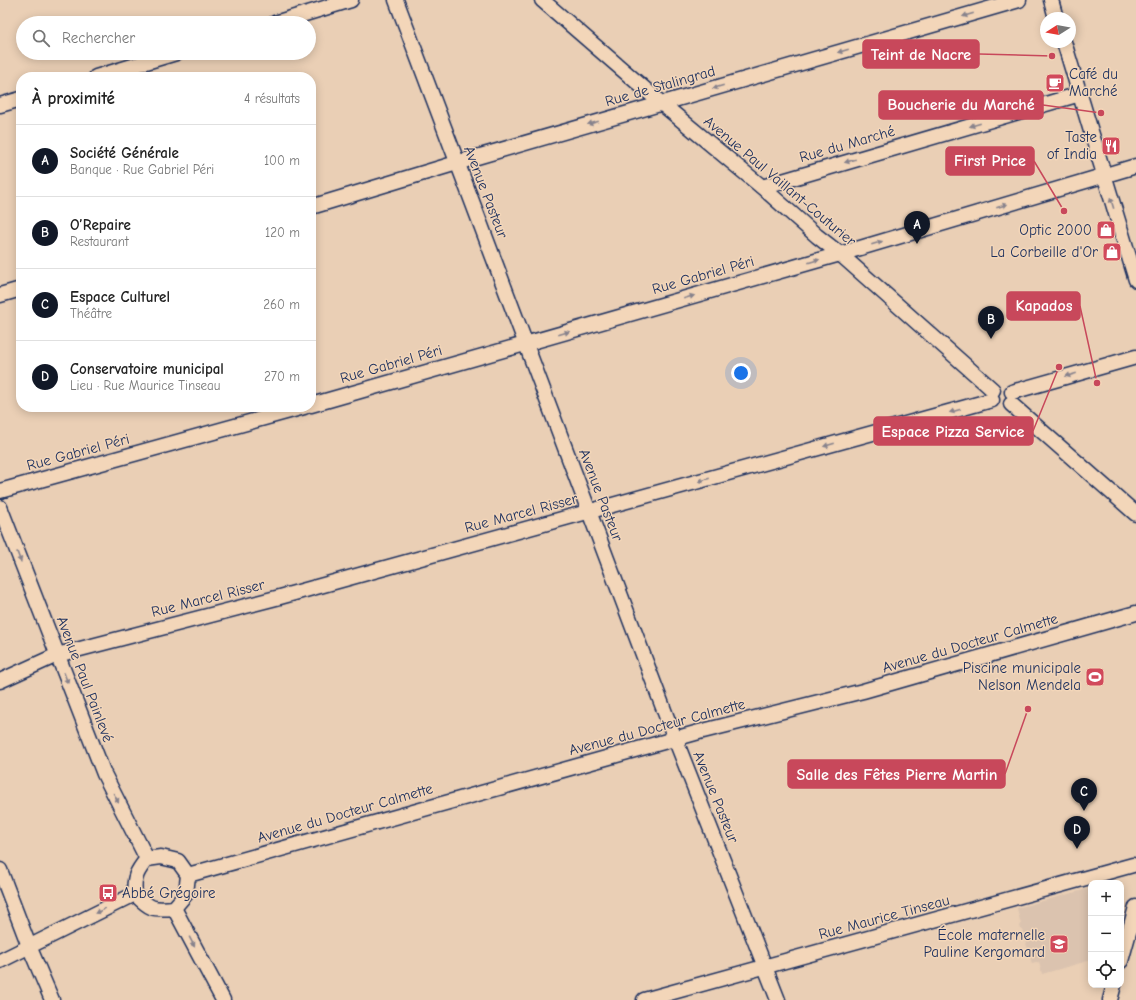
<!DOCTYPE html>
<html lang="fr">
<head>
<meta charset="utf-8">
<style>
  :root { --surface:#fff; --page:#f2f2f2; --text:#222; --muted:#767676; --line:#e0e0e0; --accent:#111827 }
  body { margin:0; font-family:"Comic Neue",sans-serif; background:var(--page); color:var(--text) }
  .controls { position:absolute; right:12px; bottom:12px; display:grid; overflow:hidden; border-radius:8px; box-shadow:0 2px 10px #0003 }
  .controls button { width:36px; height:36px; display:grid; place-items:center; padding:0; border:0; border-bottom:1px solid var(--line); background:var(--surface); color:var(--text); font:20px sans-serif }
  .compass { position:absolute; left:1040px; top:12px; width:36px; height:36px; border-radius:50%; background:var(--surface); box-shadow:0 2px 10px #0003; rotate:259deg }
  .you { position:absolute; left:741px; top:373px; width:14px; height:14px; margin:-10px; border:3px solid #fff; border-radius:50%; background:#1a73e8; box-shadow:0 0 0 6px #1a73e833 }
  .badge { display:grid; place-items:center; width:26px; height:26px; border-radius:50%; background:var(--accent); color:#fff; font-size:13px; font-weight:700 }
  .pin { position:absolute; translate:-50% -33px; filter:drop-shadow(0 1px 2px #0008) }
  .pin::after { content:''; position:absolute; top:21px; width:14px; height:12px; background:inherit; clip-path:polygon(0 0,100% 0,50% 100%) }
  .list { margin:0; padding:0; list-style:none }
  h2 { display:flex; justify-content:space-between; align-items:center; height:52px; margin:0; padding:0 16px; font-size:17px }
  h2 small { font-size:13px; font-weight:400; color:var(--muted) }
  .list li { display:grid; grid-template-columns:26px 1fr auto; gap:12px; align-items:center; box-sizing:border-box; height:72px; padding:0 16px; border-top:1px solid var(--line) }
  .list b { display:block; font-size:15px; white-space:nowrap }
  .list p { margin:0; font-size:13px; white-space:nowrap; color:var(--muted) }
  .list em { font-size:13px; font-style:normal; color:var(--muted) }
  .icon { flex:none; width:22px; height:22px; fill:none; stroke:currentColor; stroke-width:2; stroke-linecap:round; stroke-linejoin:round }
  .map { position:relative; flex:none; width:1136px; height:1000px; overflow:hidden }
  .search { position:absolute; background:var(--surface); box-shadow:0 2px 10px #0003; left:16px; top:16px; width:300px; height:44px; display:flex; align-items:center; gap:10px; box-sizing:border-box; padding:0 14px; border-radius:22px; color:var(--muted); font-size:15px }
  .panel { position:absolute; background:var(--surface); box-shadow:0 2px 10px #0003; left:16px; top:72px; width:300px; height:340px; border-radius:16px }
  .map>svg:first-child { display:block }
  .built { fill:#dbc3af }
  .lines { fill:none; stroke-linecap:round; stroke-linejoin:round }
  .street-casing { stroke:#1b2f5e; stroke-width:17 }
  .street { stroke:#f3d6b9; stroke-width:14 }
  .oneway { fill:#87828c }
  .labels { text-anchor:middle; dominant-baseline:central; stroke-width:3; stroke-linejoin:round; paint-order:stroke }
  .poi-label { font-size:15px; fill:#1b2f5e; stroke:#f3d6b9; text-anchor:end }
  .street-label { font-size:15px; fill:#1b2f5e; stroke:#f3d6b9 }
  .leader { fill:none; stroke:#c8485b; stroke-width:1.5 }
  .callout-dot { fill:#c8485b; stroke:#f3d6b9; stroke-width:1.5 }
  .callout { fill:#c8485b; stroke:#c8485b; stroke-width:1.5 }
  .callout-label { font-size:16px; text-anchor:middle; font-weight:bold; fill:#fff }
</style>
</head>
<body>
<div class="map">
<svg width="1136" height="1000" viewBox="0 0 1136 1000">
  <rect width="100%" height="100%" fill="#eacfb5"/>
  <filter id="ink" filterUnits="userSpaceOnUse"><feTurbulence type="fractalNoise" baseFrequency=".025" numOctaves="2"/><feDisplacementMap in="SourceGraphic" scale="8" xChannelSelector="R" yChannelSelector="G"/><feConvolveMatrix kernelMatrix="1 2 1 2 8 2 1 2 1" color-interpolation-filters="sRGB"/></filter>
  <g filter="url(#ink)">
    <polygon class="built" points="1091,888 1091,960 1042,974 1039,962 1032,964 1022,929 1021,929 1020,926 1021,925 1017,908"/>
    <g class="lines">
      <defs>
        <g id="street">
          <polyline points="396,0 667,718 778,1000"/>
          <polyline points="542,0 661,103 762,187 817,236 840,254 993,390"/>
          <polyline points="1051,0 1056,18"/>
          <polyline points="275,23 351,0"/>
          <polyline points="1064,42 1136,280"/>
          <polyline points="96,77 176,53"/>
          <polyline points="0,105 21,99"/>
          <polyline points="762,187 1080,94"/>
          <polyline points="311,207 470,159 1019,0"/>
          <polyline points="0,295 21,289"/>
          <polyline points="1012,392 1136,357"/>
          <polyline points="1011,404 1136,514"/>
          <polyline points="311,405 840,254 1136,166"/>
          <polyline points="0,491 304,407"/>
          <polyline points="0,507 104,774 147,859"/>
          <polyline points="0,681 57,655 280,597 992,400"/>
          <path d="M161,857L178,861L188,875L186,894L174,908C152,910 150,909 135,894C133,878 137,871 147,859Z"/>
          <polyline points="0,870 29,946 52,1000"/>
          <polyline points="188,875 699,732 863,691 1136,613"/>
          <polyline points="174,908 223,1000"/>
          <polyline points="0,961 135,894"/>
          <polyline points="1121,961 1136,907"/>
          <polyline points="644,1000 1133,865"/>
          <polyline points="1110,1000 1114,985"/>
        </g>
      </defs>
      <use href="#street" class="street-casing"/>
      <use href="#street" class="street"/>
    </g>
    <defs><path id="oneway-solid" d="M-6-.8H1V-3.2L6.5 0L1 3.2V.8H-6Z"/></defs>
    <g class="oneway">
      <use href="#oneway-solid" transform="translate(968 15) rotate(164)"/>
      <use href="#oneway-solid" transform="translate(843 51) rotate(164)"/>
      <use href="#oneway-solid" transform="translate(718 87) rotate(164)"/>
      <use href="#oneway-solid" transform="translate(593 123) rotate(164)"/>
      <use href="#oneway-solid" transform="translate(975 125) rotate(164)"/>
      <use href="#oneway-solid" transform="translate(850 161) rotate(164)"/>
      <use href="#oneway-solid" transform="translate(1112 203) rotate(-107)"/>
      <use href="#oneway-solid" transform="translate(1002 206) rotate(-17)"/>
      <use href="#oneway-solid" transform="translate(877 243) rotate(-17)"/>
      <use href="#oneway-solid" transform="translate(814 261) rotate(-16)"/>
      <use href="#oneway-solid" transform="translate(689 297) rotate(-16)"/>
      <use href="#oneway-solid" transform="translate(564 333) rotate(-16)"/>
      <use href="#oneway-solid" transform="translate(1071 375) rotate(164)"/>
      <use href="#oneway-solid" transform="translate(955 411) rotate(164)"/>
      <use href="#oneway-solid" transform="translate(829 445) rotate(164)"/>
      <use href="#oneway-solid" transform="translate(704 480) rotate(164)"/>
      <use href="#oneway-solid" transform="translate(19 557) rotate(69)"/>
      <use href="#oneway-solid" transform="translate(66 678) rotate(69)"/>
      <use href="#oneway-solid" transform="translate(116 798) rotate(63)"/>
      <use href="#oneway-solid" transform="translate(100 911) rotate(154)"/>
      <use href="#oneway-solid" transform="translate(192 942) rotate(62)"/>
    </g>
  </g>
  <defs>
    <symbol id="cafe-square" viewBox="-11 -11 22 22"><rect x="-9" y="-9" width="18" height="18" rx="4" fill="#d1495b" stroke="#f3d6b9"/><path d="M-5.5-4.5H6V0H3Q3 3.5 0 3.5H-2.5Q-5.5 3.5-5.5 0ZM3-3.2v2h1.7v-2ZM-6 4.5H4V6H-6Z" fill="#fff"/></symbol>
    <symbol id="restaurant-square" viewBox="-11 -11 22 22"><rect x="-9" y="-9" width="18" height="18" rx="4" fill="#d1495b" stroke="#f3d6b9"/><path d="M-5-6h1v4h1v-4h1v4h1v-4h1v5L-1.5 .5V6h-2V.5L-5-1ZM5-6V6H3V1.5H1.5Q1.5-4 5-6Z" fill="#fff"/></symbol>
    <symbol id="shop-square" viewBox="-11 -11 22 22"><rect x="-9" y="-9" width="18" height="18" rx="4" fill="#d1495b" stroke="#f3d6b9"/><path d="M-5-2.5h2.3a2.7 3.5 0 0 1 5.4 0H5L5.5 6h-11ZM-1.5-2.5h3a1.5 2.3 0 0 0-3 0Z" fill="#fff"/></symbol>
    <symbol id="stadium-square" viewBox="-11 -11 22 22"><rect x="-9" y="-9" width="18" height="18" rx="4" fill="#d1495b" stroke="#f3d6b9"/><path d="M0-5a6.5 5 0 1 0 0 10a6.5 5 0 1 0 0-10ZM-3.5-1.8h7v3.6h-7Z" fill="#fff"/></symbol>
    <symbol id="bus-square" viewBox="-11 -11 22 22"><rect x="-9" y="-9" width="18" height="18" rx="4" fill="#d1495b" stroke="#f3d6b9"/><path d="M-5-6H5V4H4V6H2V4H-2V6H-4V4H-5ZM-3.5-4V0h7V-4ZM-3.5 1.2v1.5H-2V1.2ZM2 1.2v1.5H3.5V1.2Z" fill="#fff"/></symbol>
    <symbol id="school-square" viewBox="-11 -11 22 22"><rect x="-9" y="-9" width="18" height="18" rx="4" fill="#d1495b" stroke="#f3d6b9"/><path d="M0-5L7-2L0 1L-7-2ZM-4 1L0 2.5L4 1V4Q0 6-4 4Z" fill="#fff"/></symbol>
  </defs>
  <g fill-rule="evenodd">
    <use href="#cafe-square" x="1044" y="72" width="22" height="22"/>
    <use href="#restaurant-square" x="1100" y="135" width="22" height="22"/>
    <use href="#shop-square" x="1095" y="219" width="22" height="22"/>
    <use href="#shop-square" x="1101" y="241" width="22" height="22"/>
    <use href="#stadium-square" x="1084" y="666" width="22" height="22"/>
    <use href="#bus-square" x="97" y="882" width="22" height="22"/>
    <use href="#school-square" x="1048" y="933" width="22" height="22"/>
  </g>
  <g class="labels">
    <g class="poi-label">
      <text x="1069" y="74" text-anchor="start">Café du<tspan x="1069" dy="17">Marché</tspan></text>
      <text x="1097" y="137">Taste<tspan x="1097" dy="17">of India</tspan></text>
      <text x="1092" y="230">Optic 2000</text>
      <text x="1098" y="252">La Corbeille d'Or</text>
      <text x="1081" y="668">Piscine municipale<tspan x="1081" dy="17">Nelson Mendela</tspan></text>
      <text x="122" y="893" text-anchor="start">Abbé Grégoire</text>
      <text x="1045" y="935">École maternelle<tspan x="1045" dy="17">Pauline Kergomard</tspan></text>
    </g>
    <g class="street-label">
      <text transform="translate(660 86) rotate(-16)">Rue de Stalingrad</text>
      <text transform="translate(847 144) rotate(-16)">Rue du Marché</text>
      <text transform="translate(780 181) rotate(40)">Avenue Paul Vaillant-Couturier</text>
      <text transform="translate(486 192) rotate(69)">Avenue Pasteur</text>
      <text transform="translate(703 275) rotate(-16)">Rue Gabriel Péri</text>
      <text transform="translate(391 364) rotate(-16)">Rue Gabriel Péri</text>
      <text transform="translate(78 452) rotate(-15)">Rue Gabriel Péri</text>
      <text transform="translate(601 495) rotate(69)">Avenue Pasteur</text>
      <text transform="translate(521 513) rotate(-15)">Rue Marcel Risser</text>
      <text transform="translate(208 598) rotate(-14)">Rue Marcel Risser</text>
      <text transform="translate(970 643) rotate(-16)">Avenue du Docteur Calmette</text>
      <text transform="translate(85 679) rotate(69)">Avenue Paul Painlevé</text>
      <text transform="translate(657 727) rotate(-15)">Avenue du Docteur Calmette</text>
      <text transform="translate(716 797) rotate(68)">Avenue Pasteur</text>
      <text transform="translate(345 813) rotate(-16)">Avenue du Docteur Calmette</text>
      <text transform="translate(884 917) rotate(-15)">Rue Maurice Tinseau</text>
    </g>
  </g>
  <path class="leader" d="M1052 56L979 54M1101 113L1043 105M1064 211L1034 161M1097 383L1080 306M1059 367L1033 431M1028 709L1005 774"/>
  <g class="callout-dot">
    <circle cx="1052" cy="56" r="4"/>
    <circle cx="1101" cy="113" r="4"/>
    <circle cx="1064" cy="211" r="4"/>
    <circle cx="1097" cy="383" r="4"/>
    <circle cx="1059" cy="367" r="4"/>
    <circle cx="1028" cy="709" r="4"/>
  </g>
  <g class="callout">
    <rect x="863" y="40" width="116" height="28" rx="4"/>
    <rect x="879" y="91" width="164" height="28" rx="4"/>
    <rect x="946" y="147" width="88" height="28" rx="4"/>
    <rect x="1007" y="292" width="73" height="28" rx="4"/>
    <rect x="874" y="417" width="159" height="28" rx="4"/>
    <rect x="788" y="760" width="217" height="28" rx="4"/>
  </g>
  <g class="callout-label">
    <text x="921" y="60">Teint de Nacre</text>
    <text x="961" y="110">Boucherie du Marché</text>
    <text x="990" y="166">First Price</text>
    <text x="1044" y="311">Kapados</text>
    <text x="953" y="437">Espace Pizza Service</text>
    <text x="897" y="780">Salle des Fêtes Pierre Martin</text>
  </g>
</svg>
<div class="controls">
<button>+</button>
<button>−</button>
<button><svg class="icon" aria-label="locate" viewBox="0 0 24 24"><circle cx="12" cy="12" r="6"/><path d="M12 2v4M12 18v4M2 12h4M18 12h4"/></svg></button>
</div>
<svg class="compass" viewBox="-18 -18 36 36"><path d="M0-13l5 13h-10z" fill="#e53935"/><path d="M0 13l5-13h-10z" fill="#767676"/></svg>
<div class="you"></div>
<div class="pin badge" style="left:917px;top:244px">A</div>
<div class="pin badge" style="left:991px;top:339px">B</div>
<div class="pin badge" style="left:1084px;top:811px">C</div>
<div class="pin badge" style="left:1077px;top:849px">D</div>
<div class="search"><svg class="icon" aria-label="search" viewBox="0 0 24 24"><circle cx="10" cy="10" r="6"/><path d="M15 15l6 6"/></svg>Rechercher</div>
<section class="panel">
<h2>À proximité<small>4 résultats</small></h2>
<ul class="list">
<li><span class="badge">A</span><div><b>Société Générale</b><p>Banque · Rue Gabriel Péri</p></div><em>100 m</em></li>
<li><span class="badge">B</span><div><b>O’Repaire</b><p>Restaurant</p></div><em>120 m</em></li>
<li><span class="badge">C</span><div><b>Espace Culturel</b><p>Théâtre</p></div><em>260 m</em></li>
<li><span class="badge">D</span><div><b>Conservatoire municipal</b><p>Lieu · Rue Maurice Tinseau</p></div><em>270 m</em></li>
</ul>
</section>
</div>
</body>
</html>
